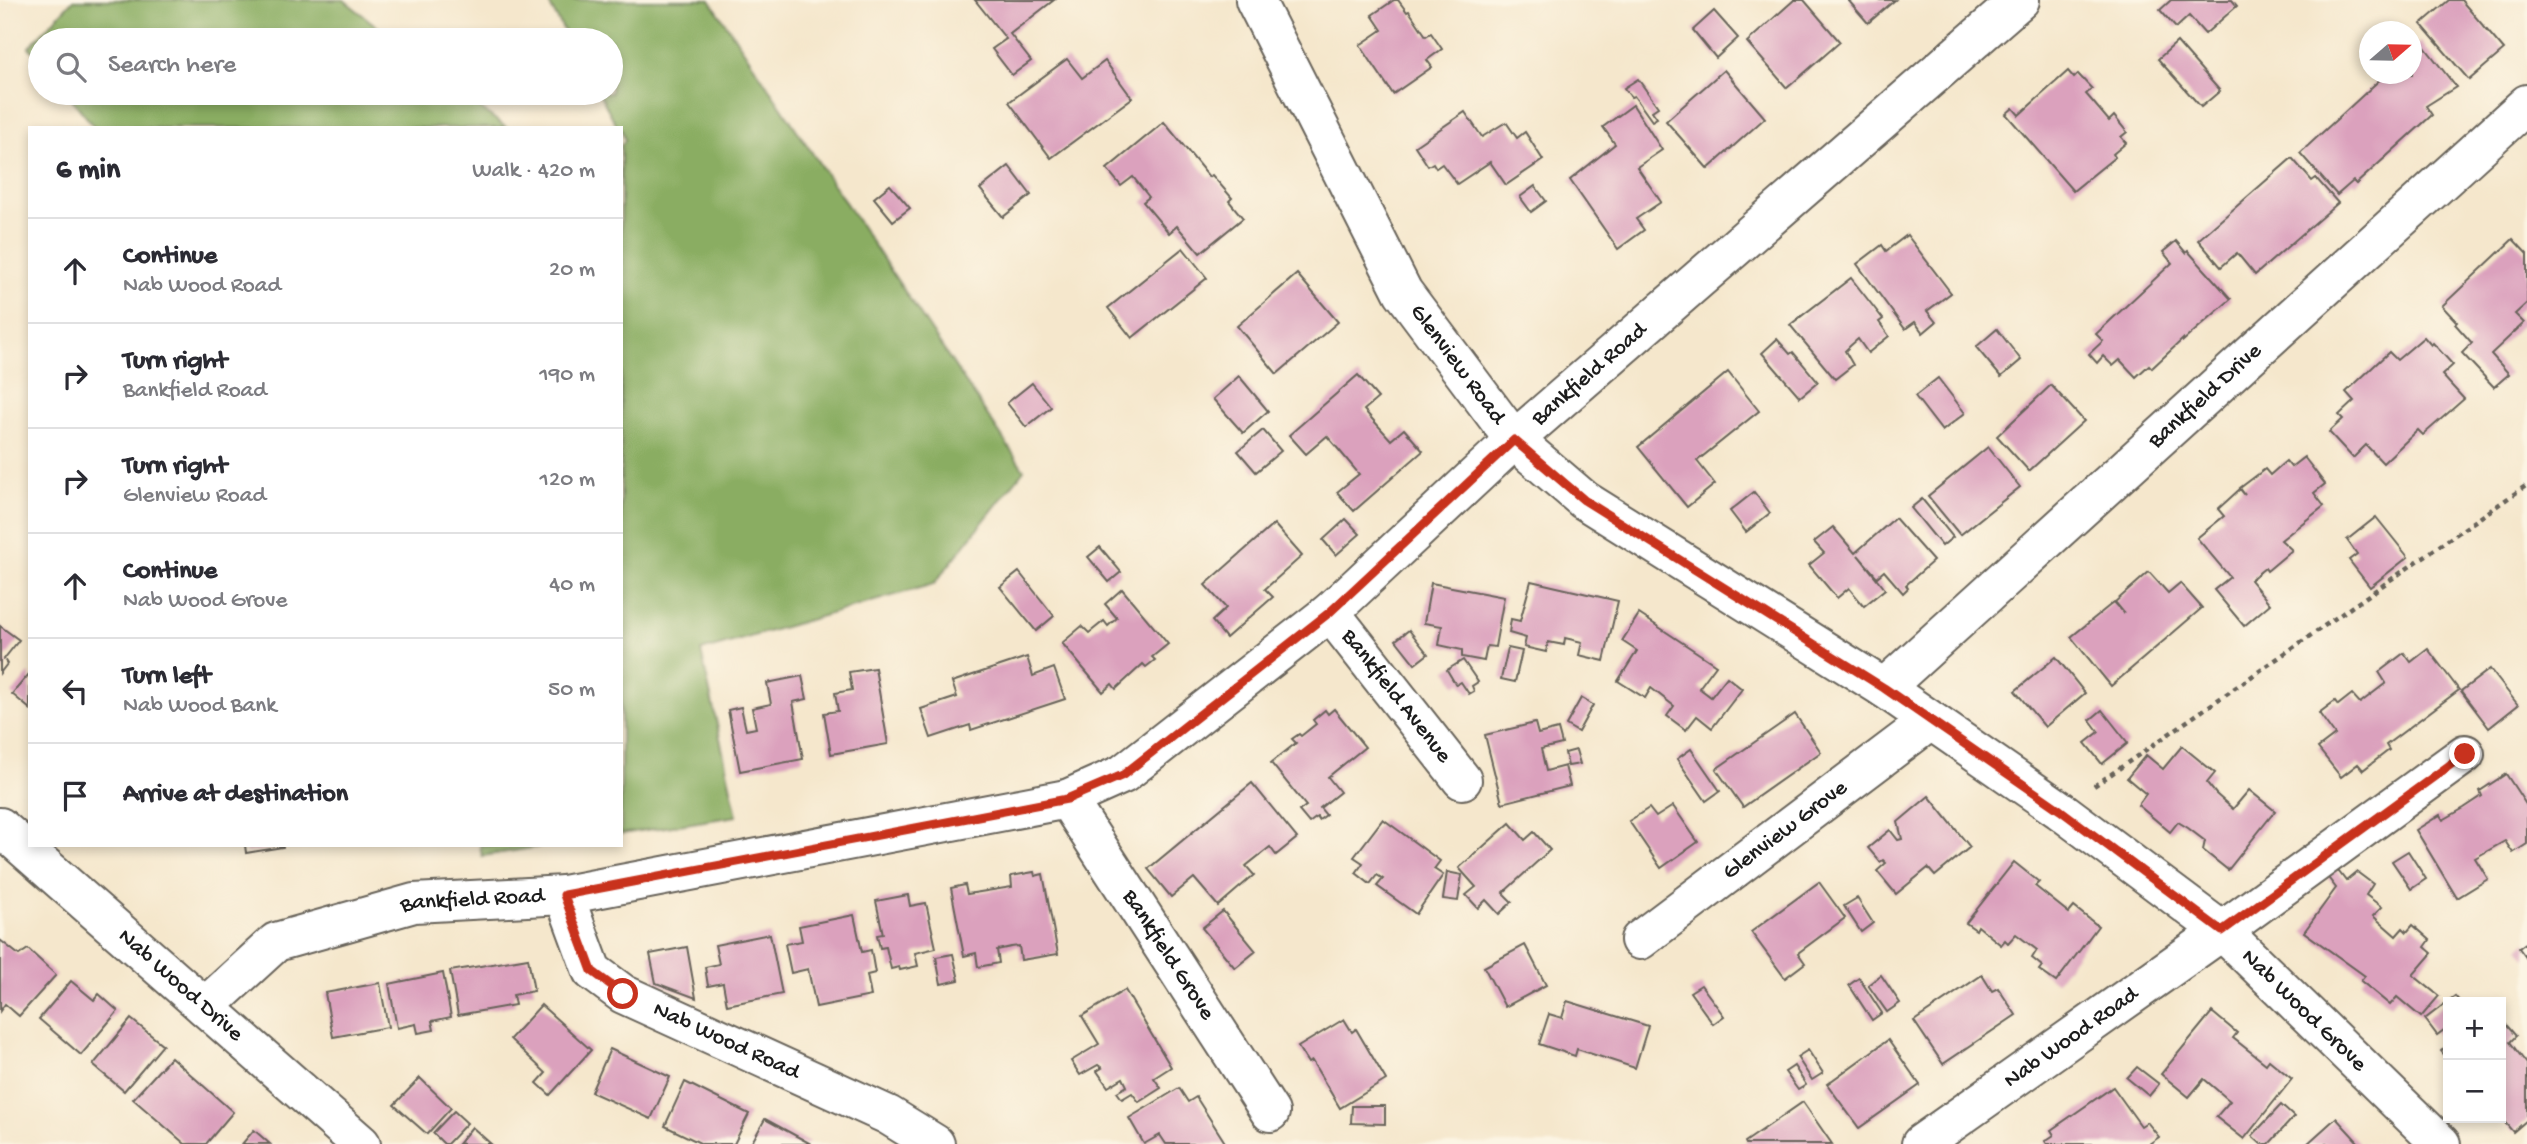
<!DOCTYPE html>
<html lang="en">
<head>
<meta charset="utf-8">
<style>
  :root { --surface:#fff; --page:#f2f2f3; --text:#2b2b33; --muted:#7c7c81; --line:#e1e1e2 }
  body { margin:0; font-family:"Gochi Hand",sans-serif; background:var(--page); color:var(--text) }
  .controls { position:absolute; right:21px; bottom:21px; display:grid; overflow:hidden; border-radius:0px; box-shadow:0 4px 10px #0003 }
  .controls button { width:63px; height:63px; display:grid; place-items:center; padding:0; border:0; border-bottom:2px solid var(--line); background:var(--surface); color:var(--text); font:35px sans-serif }
  .compass { position:absolute; left:2359px; top:21px; width:63px; height:63px; border-radius:50%; background:var(--surface); box-shadow:0 4px 10px #0003; rotate:70deg }
  .stop { position:absolute; width:21px; height:21px; margin:-16px; border:5px solid #c8321e; border-radius:50%; background:#fff }
  .stop.end { background:#c8321e; border-color:#fff; box-shadow:0 2px 7px #0008 }
  .list { margin:0; padding:0; list-style:none }
  h2 { display:flex; justify-content:space-between; align-items:center; height:91px; margin:0; padding:0 28px; font-size:30px }
  h2 small { font-size:23px; font-weight:400; color:var(--muted) }
  .list li { display:grid; grid-template-columns:46px 1fr auto; gap:21px; align-items:center; box-sizing:border-box; height:105px; padding:0 28px; border-top:2px solid var(--line) }
  .list b { display:block; font-size:26px; white-space:nowrap }
  .list p { margin:0; font-size:23px; white-space:nowrap; color:var(--muted) }
  .list em { font-size:23px; font-style:normal; color:var(--muted) }
  .icon { flex:none; width:38px; height:38px; fill:none; stroke:currentColor; stroke-width:2; stroke-linecap:round; stroke-linejoin:round }
  .map { position:relative; flex:none; width:2527px; height:1144px; overflow:hidden }
  .search { position:absolute; background:var(--surface); box-shadow:0 4px 10px #0003; left:28px; top:28px; width:595px; height:77px; display:flex; align-items:center; gap:18px; box-sizing:border-box; padding:0 24px; border-radius:38px; color:var(--muted); font-size:26px }
  .panel { position:absolute; background:var(--surface); box-shadow:0 4px 10px #0003; left:28px; top:126px; width:595px; height:721px; border-radius:0px }
  .map>svg:first-child { display:block }
  .forest { fill:#8aad62; stroke:#53643f; stroke-width:2 }
  .building { fill:#dba1bd }
  .lines { fill:none; stroke-linecap:round; stroke-linejoin:round }
  .minor-casing { stroke:#68635a; stroke-width:42 }
  .path { stroke:#68635a; stroke-width:4.5; stroke-dasharray:5 5; stroke-linecap:butt }
  .minor { stroke:#fff; stroke-width:38 }
  .route { stroke:#c8321e; stroke-width:9 }
  .labels { text-anchor:middle; dominant-baseline:central; stroke-width:5; stroke-linejoin:round; paint-order:stroke }
  .street-label { font-size:23px; fill:#1c1c1c; stroke:#fcf5e5 }
</style>
</head>
<body>
<div class="map">
<svg width="2527" height="1144" viewBox="0 0 2527 1144">
  <rect width="100%" height="100%" fill="#fcf5e5"/>
  <filter id="ink" filterUnits="userSpaceOnUse"><feTurbulence type="fractalNoise" baseFrequency=".0143" numOctaves="2"/><feDisplacementMap in="SourceGraphic" scale="14" xChannelSelector="R" yChannelSelector="G"/><feConvolveMatrix kernelMatrix="1 2 1 2 8 2 1 2 1" color-interpolation-filters="sRGB"/></filter>
  <filter id="wash" filterUnits="userSpaceOnUse"><feTurbulence type="fractalNoise" baseFrequency=".00686" numOctaves="4" result="noise"/><feDisplacementMap in="SourceGraphic" scale="28" xChannelSelector="R" yChannelSelector="G"/><feGaussianBlur stdDeviation="1.57" result="paint"/><feColorMatrix in="noise" values="0 0 0 0 0 0 0 0 0 0 0 0 0 0 0 0 0 1.4 0 .05"/><feComposite in="paint" operator="in"/></filter>
  <g filter="url(#wash)">
    <rect width="100%" height="100%" fill="#f5e7cc"/>
    <g class="forest">
      <polygon points="73,0 344,0 394,40 40,40 40,60 29,47"/>
      <polygon points="547,0 710,0 1024,470 934,584 701,651 737,816 621,834 621,146 625,140 621,128 618,128 599,93 611,93 611,40 569,40"/>
      <polygon points="67,93 459,93 507,128 95,128"/>
      <polygon points="480,845 551,845 482,856"/>
    </g>
    <g id="blocks">
      <g class="building">
        <polygon points="975,0 1054,0 1010,34 1031,61 1012,75 992,49 1006,39"/>
        <polygon points="1394,0 1398,0 1407,12 1409,11 1426,36 1431,33 1442,49 1427,60 1432,67 1393,94 1360,45 1382,30 1372,15"/>
        <polygon points="1794,0 1804,0 1840,42 1787,88 1747,42"/>
        <polygon points="1848,0 1895,0 1868,23"/>
        <polygon points="2171,0 2232,0 2237,6 2205,34 2189,16 2176,28 2160,10"/>
        <polygon points="2449,0 2461,0 2504,50 2469,80 2421,24"/>
        <polygon points="1714,11 1738,38 1716,58 1693,30"/>
        <polygon points="2177,42 2220,91 2201,107 2158,59"/>
        <polygon points="2421,42 2456,87 2426,106 2432,115 2356,184 2353,181 2337,195 2300,153 2386,74 2412,74 2412,51"/>
        <polygon points="1067,59 1082,78 1105,61 1132,98 1051,158 1009,102"/>
        <polygon points="1724,70 1765,118 1708,169 1666,121"/>
        <polygon points="2068,71 2074,78 2078,74 2092,89 2086,94 2093,102 2109,121 2114,116 2127,132 2121,137 2126,143 2113,154 2115,157 2073,191 2006,114 2013,108 2019,115"/>
        <polygon points="1638,79 1658,107 1652,111 1657,118 1652,121 1634,96 1631,97 1624,88"/>
        <polygon points="1633,105 1662,150 1637,167 1661,202 1636,219 1644,230 1618,249 1570,180 1615,144 1603,127"/>
        <polygon points="1465,112 1482,137 1506,122 1517,138 1525,132 1543,160 1506,185 1490,162 1457,184 1442,164 1436,168 1433,163 1428,166 1415,146"/>
        <polygon points="1164,122 1209,177 1212,175 1232,198 1229,201 1243,218 1200,253 1177,226 1169,233 1143,202 1149,197 1133,177 1121,186 1107,169"/>
        <polygon points="2292,158 2312,181 2316,178 2338,203 2255,275 2237,253 2221,267 2198,240"/>
        <polygon points="1009,166 1031,195 1003,217 980,189"/>
        <polygon points="890,185 910,208 893,221 874,198"/>
        <polygon points="1535,186 1546,201 1531,212 1520,197"/>
        <polygon points="1907,235 1951,293 1927,311 1936,322 1923,333 1915,322 1905,329 1857,264 1882,245 1886,251"/>
        <polygon points="2513,239 2527,254 2527,303 2515,314 2524,323 2491,354 2509,374 2494,387 2462,353 2472,343 2455,324 2457,322 2442,306"/>
        <polygon points="2176,241 2186,253 2188,251 2231,299 2183,341 2183,339 2152,368 2149,365 2136,377 2120,360 2113,366 2103,356 2097,363 2089,354 2103,341 2096,334 2172,263 2163,252"/>
        <polygon points="1183,248 1207,278 1132,338 1108,308"/>
        <polygon points="1297,274 1338,322 1277,374 1237,326"/>
        <polygon points="1851,278 1883,319 1879,322 1889,336 1868,353 1858,339 1850,346 1845,351 1853,365 1835,379 1790,325"/>
        <polygon points="1997,329 2021,360 2001,377 1976,347"/>
        <polygon points="2424,337 2431,345 2433,343 2453,365 2442,375 2464,399 2423,435 2418,430 2383,463 2366,445 2353,458 2329,432 2343,419 2339,415 2354,401 2346,392 2389,352 2397,360"/>
        <polygon points="1777,339 1790,354 1793,352 1818,382 1800,397 1762,353"/>
        <polygon points="1728,372 1759,411 1697,461 1715,484 1687,507 1638,447"/>
        <polygon points="1358,375 1378,398 1364,410 1391,440 1404,429 1423,451 1354,511 1337,492 1359,474 1339,450 1327,436 1306,454 1289,435"/>
        <polygon points="1239,376 1268,411 1243,433 1213,399"/>
        <polygon points="1938,378 1965,413 1942,431 1915,396"/>
        <polygon points="1032,383 1051,407 1026,427 1007,403"/>
        <polygon points="2051,385 2084,421 2029,471 1997,436"/>
        <polygon points="1263,430 1281,451 1256,472 1238,451"/>
        <polygon points="1988,447 2020,487 1960,535 1928,496"/>
        <polygon points="2304,457 2325,484 2314,493 2324,506 2281,540 2292,550 2267,571 2265,568 2250,580 2270,604 2244,626 2214,590 2230,577 2197,538 2224,516 2218,509 2240,489 2245,495 2240,488 2265,469 2270,475 2286,461 2291,467"/>
        <polygon points="1754,492 1770,513 1746,532 1730,511"/>
        <polygon points="1922,499 1953,537 1942,546 1911,508"/>
        <polygon points="2376,517 2408,557 2370,587 2349,560 2357,554 2347,540"/>
        <polygon points="1895,518 1933,561 1906,585 1908,588 1903,593 1884,571 1877,577 1858,555 1885,589 1864,606 1849,588 1837,598 1809,565 1824,553 1814,542 1833,527 1855,553"/>
        <polygon points="1346,519 1360,534 1336,555 1323,540"/>
        <polygon points="1274,524 1302,556 1265,589 1273,597 1226,638 1212,621 1226,608 1205,585"/>
        <polygon points="1100,547 1121,572 1109,582 1088,557"/>
        <polygon points="1019,572 1054,616 1036,631 1000,587"/>
        <polygon points="2149,572 2168,593 2180,583 2202,608 2111,686 2071,637 2114,602 2124,613 2115,602"/>
        <polygon points="1531,581 1618,601 1604,661 1579,655 1582,642 1565,638 1564,645 1548,642 1546,652 1524,647 1526,638 1509,633 1511,619 1520,621"/>
        <polygon points="1431,583 1504,597 1495,647 1487,646 1484,661 1462,657 1462,650 1439,645 1442,626 1424,623"/>
        <polygon points="1122,589 1168,644 1152,657 1155,660 1146,667 1143,664 1116,689 1112,684 1103,692 1062,643 1082,626 1089,633 1104,621 1108,626 1117,618 1105,604"/>
        <polygon points="1639,614 1716,665 1699,688 1711,697 1727,677 1742,689 1712,728 1697,716 1686,730 1667,716 1674,706 1651,688 1645,698 1618,681 1637,651 1622,641"/>
        <polygon points="0,626 19,640 4,659 7,664 0,673"/>
        <polygon points="1409,630 1428,654 1415,664 1396,640"/>
        <polygon points="1508,648 1522,651 1515,682 1501,679"/>
        <polygon points="2428,649 2459,690 2386,745 2389,750 2363,770 2358,764 2341,777 2318,748 2335,735 2319,713 2335,701 2338,705 2352,694 2360,703 2386,683 2379,672 2404,653 2411,662"/>
        <polygon points="1027,657 1033,676 1054,668 1065,699 971,730 970,725 931,738 921,709 957,697 952,682"/>
        <polygon points="2056,657 2085,693 2045,727 2015,691"/>
        <polygon points="1463,660 1478,682 1472,686 1474,691 1469,694 1461,682 1456,685 1447,670"/>
        <polygon points="875,668 888,744 831,754 824,713 838,711 835,693 852,690 849,672"/>
        <polygon points="2490,669 2518,705 2489,728 2461,691"/>
        <polygon points="30,673 30,709 12,694"/>
        <polygon points="802,676 807,699 793,702 803,759 740,771 728,710 741,707 746,730 756,728 752,708 771,704 767,683"/>
        <polygon points="1581,698 1593,705 1578,732 1566,725"/>
        <polygon points="1334,709 1365,747 1328,777 1340,792 1320,808 1326,815 1319,820 1317,817 1309,823 1299,811 1306,806 1271,763 1296,743 1292,739 1299,734 1301,736 1316,724 1313,720 1325,710 1328,714"/>
        <polygon points="2102,710 2128,743 2102,764 2085,743 2099,732 2090,720"/>
        <polygon points="1795,714 1821,752 1743,807 1716,769"/>
        <polygon points="1535,723 1538,734 1558,729 1562,744 1541,749 1546,771 1565,766 1570,786 1502,803 1485,735"/>
        <polygon points="2182,746 2215,773 2207,783 2216,794 2233,809 2249,790 2275,811 2228,870 2203,850 2205,841 2188,828 2178,822 2170,832 2138,805 2146,794 2127,778 2146,755 2163,769"/>
        <polygon points="1691,749 1720,791 1706,801 1677,759"/>
        <polygon points="1576,750 1580,764 1568,766 1565,753"/>
        <polygon points="2506,774 2527,806 2527,844 2513,853 2505,841 2475,858 2488,879 2457,898 2416,830 2440,815 2443,820 2464,808 2482,796 2480,791"/>
        <polygon points="1252,783 1297,838 1276,855 1270,847 1246,866 1254,875 1218,906 1194,878 1171,897 1148,869"/>
        <polygon points="1929,796 1970,847 1935,876 1928,868 1896,894 1877,871 1886,863 1883,860 1880,862 1868,848 1890,830 1898,840 1902,839 1898,822"/>
        <polygon points="1673,806 1698,842 1661,868 1629,821 1649,808 1656,817"/>
        <polygon points="1383,819 1440,861 1434,869 1443,875 1416,914 1377,886 1383,879 1377,875 1370,884 1356,873 1363,863 1354,857"/>
        <polygon points="1510,823 1525,840 1534,832 1550,850 1503,893 1512,902 1499,914 1486,900 1478,908 1466,895 1476,887 1459,868"/>
        <polygon points="245,845 283,845 283,847 246,853"/>
        <polygon points="2408,851 2426,879 2411,889 2392,861"/>
        <polygon points="2014,862 2039,882 2035,886 2069,913 2074,907 2098,926 2056,982 2039,970 2042,966 2032,958 2037,950 2016,934 2008,943 2005,940 2001,945 1978,926 1976,930 1966,923"/>
        <polygon points="2329,867 2339,872 2346,881 2357,872 2373,884 2366,895 2382,907 2373,916 2396,936 2403,928 2407,932 2413,925 2430,940 2425,947 2432,953 2413,975 2439,996 2421,1017 2397,997 2390,1005 2361,981 2365,976 2304,932 2336,888 2323,871"/>
        <polygon points="1034,872 1035,876 1043,874 1058,954 1021,960 1019,946 1011,947 997,950 999,963 978,967 976,953 964,956 951,888 965,885 967,894 1012,887 1011,876"/>
        <polygon points="1447,872 1462,875 1458,901 1443,899"/>
        <polygon points="1819,882 1845,918 1798,953 1805,963 1785,978 1751,932"/>
        <polygon points="908,895 910,906 926,903 936,948 915,953 918,966 900,970 899,967 891,969 886,947 880,948 877,935 883,934 876,901"/>
        <polygon points="1857,898 1873,923 1861,932 1844,906"/>
        <polygon points="1223,911 1256,951 1235,968 1202,928"/>
        <polygon points="854,915 862,952 871,950 875,973 867,975 871,996 816,1007 808,969 791,973 785,944 802,941 799,926"/>
        <polygon points="770,934 782,994 727,1005 723,983 708,986 705,967 719,964 715,945"/>
        <polygon points="0,940 19,955 28,949 56,975 19,1016 5,1004 0,1011"/>
        <polygon points="2527,942 2527,959 2519,948"/>
        <polygon points="1525,945 1546,985 1505,1007 1484,967"/>
        <polygon points="687,947 692,975 696,998 656,983 650,954"/>
        <polygon points="953,954 959,980 941,984 936,957"/>
        <polygon points="528,958 534,991 513,995 515,1005 458,1015 450,971"/>
        <polygon points="443,973 451,1017 432,1021 434,1030 418,1033 416,1024 397,1028 389,984"/>
        <polygon points="1881,975 1900,1003 1887,1012 1868,985"/>
        <polygon points="1982,975 1992,991 1998,988 2016,1015 1943,1064 1914,1021"/>
        <polygon points="1859,978 1882,1013 1872,1020 1849,985"/>
        <polygon points="71,981 94,1000 99,994 118,1011 81,1055 39,1019"/>
        <polygon points="380,983 388,1027 333,1037 325,993"/>
        <polygon points="1701,985 1724,1016 1713,1024 1690,992"/>
        <polygon points="1125,990 1171,1067 1154,1078 1161,1088 1139,1102 1132,1093 1122,1099 1117,1092 1127,1086 1123,1078 1108,1087 1097,1071 1102,1068 1098,1065 1080,1075 1071,1061 1099,1044 1082,1016"/>
        <polygon points="2455,996 2460,1002 2448,1002 2448,1027 2437,1035 2425,1019"/>
        <polygon points="1567,1001 1648,1026 1635,1068 1577,1049 1575,1056 1539,1044 1549,1014 1562,1018"/>
        <polygon points="541,1005 591,1050 550,1095 537,1083 546,1073 510,1039"/>
        <polygon points="2212,1012 2237,1033 2233,1038 2266,1064 2269,1060 2292,1079 2244,1139 2216,1117 2230,1101 2204,1079 2189,1097 2161,1074"/>
        <polygon points="131,1019 163,1045 124,1091 93,1065"/>
        <polygon points="1344,1019 1352,1032 1356,1029 1386,1080 1340,1108 1312,1061 1308,1063 1298,1047"/>
        <polygon points="2501,1019 2516,1036 2510,1042 2527,1064 2527,1120 2513,1132 2501,1118"/>
        <polygon points="1888,1040 1920,1085 1859,1128 1827,1084"/>
        <polygon points="2448,1044 2448,1059 2441,1051"/>
        <polygon points="610,1049 670,1077 651,1119 591,1092"/>
        <polygon points="1808,1050 1823,1073 1812,1080 1797,1057"/>
        <polygon points="171,1057 233,1112 206,1144 185,1144 133,1099"/>
        <polygon points="1794,1066 1806,1085 1798,1090 1785,1072"/>
        <polygon points="2137,1067 2159,1084 2149,1096 2127,1078"/>
        <polygon points="420,1078 451,1108 427,1134 394,1105"/>
        <polygon points="685,1082 749,1114 734,1144 702,1144 665,1126"/>
        <polygon points="2113,1087 2141,1126 2147,1122 2159,1137 2149,1144 2047,1144 2045,1141 2054,1135 2051,1130"/>
        <polygon points="1179,1088 1188,1102 1196,1097 1226,1144 1166,1144 1160,1135 1144,1144 1129,1118"/>
        <polygon points="1803,1102 1832,1144 1746,1144 1745,1142"/>
        <polygon points="2281,1105 2294,1117 2269,1144 2261,1144 2252,1136"/>
        <polygon points="1352,1106 1385,1106 1385,1124 1351,1123"/>
        <polygon points="454,1111 467,1123 447,1144 444,1144 433,1133"/>
        <polygon points="2336,1118 2358,1142 2356,1144 2307,1144"/>
        <polygon points="765,1119 789,1132 811,1144 751,1144"/>
        <polygon points="472,1127 491,1144 458,1144"/>
        <polygon points="254,1130 270,1144 242,1144"/>
      </g>
    </g>
  </g>
  <g filter="url(#ink)">
    <use href="#blocks" fill-opacity="0" stroke="#68635a" stroke-width="2"/>
    <g class="lines">
      <defs>
        <g id="minor">
          <path id="s1" d="M1255,0L1403,292L1514,440L1584,500L1884,688L2060,810L2222,931L2441,1144"/>
          <path id="s2" d="M1330,612L1462,780"/>
          <path id="s3" d="M1884,688L2527,104"/>
          <path id="s4" d="M1067,799L1270,1112"/>
          <path id="s5" d="M0,827L361,1144"/>
          <path id="s6" d="M564,895L592,971L623,994L888,1115L935,1144"/>
          <path id="s7" d="M1640,940L1930,721"/>
          <path id="s8" d="M205,1007L276,942L414,903L564,895L1067,799L1123,774L1330,612L1514,440L2020,0"/>
          <path id="s9" d="M1921,1144L2222,931L2465,754"/>
        </g>
      </defs>
      <use href="#minor" class="minor-casing"/>
      <polyline class="path" points="2094,786 2527,485"/>
      <use href="#minor" class="minor"/>
    </g>
  </g>
  <g class="lines" filter="url(#ink)">
    <polyline class="route" points="623,994 592,971 564,895 1067,799 1123,775 1330,612 1514,440 1584,500 1884,688 2060,810 2222,931 2465,754"/>
  </g>
  <g class="labels">
    <g class="street-label">
      <text stroke="none"><textPath href="#s1" startOffset="418">Glenview Road</textPath></text>
      <text stroke="none"><textPath href="#s8" startOffset="1578">Bankfield Road</textPath></text>
      <text stroke="none"><textPath href="#s3" startOffset="434">Bankfield Drive</textPath></text>
      <text stroke="none"><textPath href="#s2" startOffset="107">Bankfield Avenue</textPath></text>
      <text stroke="none"><textPath href="#s7" startOffset="182">Glenview Grove</textPath></text>
      <text stroke="none"><textPath href="#s8" startOffset="298">Bankfield Road</textPath></text>
      <text stroke="none"><textPath href="#s4" startOffset="186">Bankfield Grove</textPath></text>
      <text stroke="none"><textPath href="#s5" startOffset="240">Nab Wood Drive</textPath></text>
      <text stroke="none"><textPath href="#s1" startOffset="1489">Nab Wood Grove</textPath></text>
      <text stroke="none"><textPath href="#s9" startOffset="184">Nab Wood Road</textPath></text>
      <text stroke="none"><textPath href="#s6" startOffset="233">Nab Wood Road</textPath></text>
    </g>
  </g>
</svg>
<div class="controls">
<button>+</button>
<button>−</button>
</div>
<svg class="compass" viewBox="-18 -18 36 36"><path d="M0-13l5 13h-10z" fill="#e53935"/><path d="M0 13l5-13h-10z" fill="#7c7c81"/></svg>
<div class="stop" style="left:623px;top:994px"></div>
<div class="stop end" style="left:2465px;top:754px"></div>
<div class="search"><svg class="icon" aria-label="search" viewBox="0 0 24 24"><circle cx="10" cy="10" r="6"/><path d="M15 15l6 6"/></svg>Search here</div>
<section class="panel">
<h2>6 min<small>Walk · 420 m</small></h2>
<ul class="list">
<li><svg class="icon" aria-label="ahead" viewBox="0 0 24 24"><path d="M12 20V5M6 11l6-6 6 6"/></svg><div><b>Continue</b><p>Nab Wood Road</p></div><em>20 m</em></li>
<li><svg class="icon" aria-label="right" viewBox="0 0 24 24"><path d="M7 20v-9h11M14 6l5 5-5 5"/></svg><div><b>Turn right</b><p>Bankfield Road</p></div><em>190 m</em></li>
<li><svg class="icon" aria-label="right" viewBox="0 0 24 24"><path d="M7 20v-9h11M14 6l5 5-5 5"/></svg><div><b>Turn right</b><p>Glenview Road</p></div><em>120 m</em></li>
<li><svg class="icon" aria-label="ahead" viewBox="0 0 24 24"><path d="M12 20V5M6 11l6-6 6 6"/></svg><div><b>Continue</b><p>Nab Wood Grove</p></div><em>40 m</em></li>
<li><svg class="icon" aria-label="left" viewBox="0 0 24 24"><path d="M17 20v-9H6M10 6l-5 5 5 5"/></svg><div><b>Turn left</b><p>Nab Wood Bank</p></div><em>50 m</em></li>
<li><svg class="icon" aria-label="arrive" viewBox="0 0 24 24"><path d="M6 21V4h12l-3 4 3 4H6"/></svg><div><b>Arrive at destination</b></div></li>
</ul>
</section>
</div>
</body>
</html>
